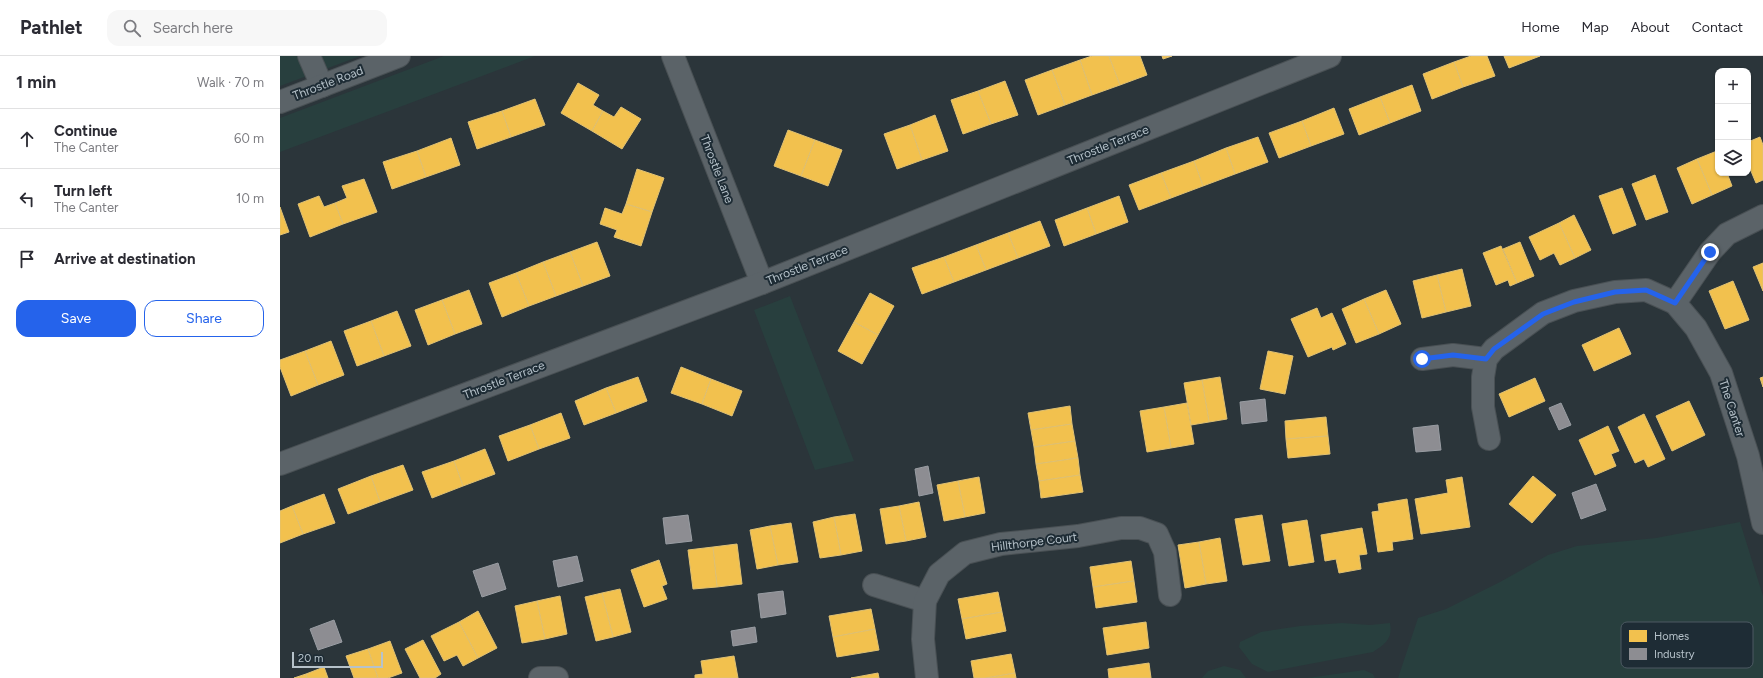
<!DOCTYPE html>
<html lang="en">
<head>
<meta charset="utf-8">
<style>
  :root { --surface:#fff; --page:#f7f7f7; --text:#2b2b33; --muted:#7c7c81; --line:#e1e1e2; --accent:#2563eb }
  body { margin:0; font-family:Figtree,sans-serif; background:var(--page); color:var(--text) }
  .controls { position:absolute; right:12px; top:12px; display:grid; overflow:hidden; border-radius:8px; box-shadow:0 1px 3px #0004 }
  .controls button { width:36px; height:36px; display:grid; place-items:center; padding:0; border:0; border-bottom:1px solid var(--line); background:var(--surface); color:var(--text); font:20px sans-serif }
  .scale { position:absolute; left:12px; bottom:10px; width:91px; box-sizing:border-box; padding-left:4px; border:2px solid #b6c2ca; border-top:0; font-size:11px; line-height:14px; white-space:nowrap; color:#b6c2ca; -webkit-text-stroke:3px #1e2c35; paint-order:stroke }
  .stop { position:absolute; width:12px; height:12px; margin:-9px; border:3px solid #2563eb; border-radius:50%; background:#fff }
  .stop.end { background:#2563eb; border-color:#fff; box-shadow:0 1px 4px #0008 }
  .list { margin:0; padding:0; list-style:none }
  h2 { display:flex; justify-content:space-between; align-items:center; height:52px; margin:0; padding:0 16px; font-size:17px }
  h2 small { font-size:13px; font-weight:400; color:var(--muted) }
  .list li { display:grid; grid-template-columns:26px 1fr auto; gap:12px; align-items:center; box-sizing:border-box; height:60px; padding:0 16px; border-top:1px solid var(--line) }
  .list b { display:block; font-size:15px; white-space:nowrap }
  .list p { margin:0; font-size:13px; white-space:nowrap; color:var(--muted) }
  .list em { font-size:13px; font-style:normal; color:var(--muted) }
  .actions { display:flex; gap:8px; padding:12px 16px }
  .actions a { flex:1; padding:9px 0; border:1px solid var(--accent); border-radius:12px; text-align:center; font-size:14px; color:var(--accent) }
  .actions .main { background:var(--accent); color:#fff }
  .icon { flex:none; width:22px; height:22px; fill:none; stroke:currentColor; stroke-width:2; stroke-linecap:round; stroke-linejoin:round }
  .map { position:relative; flex:none; width:1483px; height:622px; overflow:hidden }
  header { display:flex; align-items:center; gap:24px; box-sizing:border-box; height:56px; padding:0 20px; background:var(--surface); border-bottom:1px solid var(--line) }
  header strong { font-size:19px }
  nav { display:flex; gap:22px; margin-inline-start:auto; font-size:14px }
  .search { width:280px; height:36px; background:var(--page); display:flex; align-items:center; gap:10px; box-sizing:border-box; padding:0 14px; border-radius:12px; color:var(--muted); font-size:15px }
  main { display:flex }
  aside { flex:1; background:var(--surface) }
  .map>svg:first-child { display:block }
  .green { fill:#283f3e }
  .homes { fill:#f2c14e; stroke:#e0c173 }
  .industry { fill:#8d8d92; stroke:#999da3 }
  .lines { fill:none; stroke-linecap:round; stroke-linejoin:round }
  .minor-casing { stroke:#495054; stroke-width:24 }
  .minor { stroke:#5b6368; stroke-width:22 }
  .route { stroke:#2563eb; stroke-width:5 }
  .labels { text-anchor:middle; dominant-baseline:central; stroke-width:4; stroke-linejoin:round; paint-order:stroke }
  .street-label { font-size:12px; fill:#b6c2ca; stroke:#1e2c35 }
  .key { fill:#1e2c35; stroke:#4c5962; stroke-width:1 }
  .key-label { font-size:11px; fill:#b6c2ca }
</style>
</head>
<body>
<header>
<strong>Pathlet</strong>
<div class="search"><svg class="icon" aria-label="search" viewBox="0 0 24 24"><circle cx="10" cy="10" r="6"/><path d="M15 15l6 6"/></svg>Search here</div>
<nav><a>Home</a><a>Map</a><a>About</a><a>Contact</a></nav>
</header>
<main>
<aside>
<h2>1 min<small>Walk · 70 m</small></h2>
<ul class="list">
<li><svg class="icon" aria-label="ahead" viewBox="0 0 24 24"><path d="M12 20V5M6 11l6-6 6 6"/></svg><div><b>Continue</b><p>The Canter</p></div><em>60 m</em></li>
<li><svg class="icon" aria-label="left" viewBox="0 0 24 24"><path d="M17 20v-9H6M10 6l-5 5 5 5"/></svg><div><b>Turn left</b><p>The Canter</p></div><em>10 m</em></li>
<li><svg class="icon" aria-label="arrive" viewBox="0 0 24 24"><path d="M6 21V4h12l-3 4 3 4H6"/></svg><div><b>Arrive at destination</b></div></li>
</ul>
<div class="actions"><a class="main">Save</a><a>Share</a></div>
</aside>
<div class="map">
<svg width="1483" height="622" viewBox="0 0 1483 622">
  <rect width="100%" height="100%" fill="#2b353a"/>
  <g class="green">
    <polygon points="0,0 80,0 0,30"/>
    <polygon points="164,0 255,0 0,96 0,62"/>
    <polygon points="510,240 574,405 535,414 474,254"/>
    <polygon points="1460,466 1483,540 1483,622 1118,622 1138,562 1166,553 1220,526 1268,499 1297,490 1376,482"/>
    <path d="M1062,567L1090,569L1110,567C1113,583 1105,588 1093,596L988,616L972,608L959,591L960,586L981,576L1020,570Z"/>
    <polygon points="944,610 960,614 966,622 922,622 928,615"/>
    <polygon points="1084,614 1093,618 1095,622 1027,622"/>
  </g>
  <g class="homes">
    <polygon points="812,0 829,0 840,29 812,39 800,4"/>
    <polygon points="829,0 860,0 867,19 840,29"/>
    <polygon points="882,0 892,0 883,3"/>
    <polygon points="1191,0 1207,0 1215,20 1183,31 1174,6"/>
    <polygon points="1224,0 1260,0 1229,12"/>
    <polygon points="800,4 812,39 785,49 772,14"/>
    <polygon points="1174,6 1183,31 1152,43 1143,18"/>
    <polygon points="772,14 785,49 758,59 745,24"/>
    <polygon points="725,25 738,59 711,68 698,35"/>
    <polygon points="298,27 319,39 313,49 323,55 312,75 281,57"/>
    <polygon points="1132,29 1141,55 1110,67 1100,41"/>
    <polygon points="698,35 711,68 683,78 671,44"/>
    <polygon points="1100,41 1110,67 1079,79 1069,53"/>
    <polygon points="255,43 265,69 231,81 222,55"/>
    <polygon points="341,51 361,63 342,93 312,75 323,55 334,61"/>
    <polygon points="1054,52 1064,78 1031,90 1022,65"/>
    <polygon points="222,55 231,81 197,93 188,66"/>
    <polygon points="655,59 668,95 642,104 630,69"/>
    <polygon points="1022,65 1031,90 999,102 989,77"/>
    <polygon points="630,69 642,104 617,113 604,78"/>
    <polygon points="508,74 535,84 521,120 494,110"/>
    <polygon points="978,81 988,106 955,118 946,92"/>
    <polygon points="1480,81 1483,89 1483,124 1476,127 1468,108 1468,86"/>
    <polygon points="171,82 180,109 146,121 137,95"/>
    <polygon points="535,84 562,94 548,130 521,120"/>
    <polygon points="946,92 955,118 923,130 914,105"/>
    <polygon points="137,95 146,121 112,133 103,106"/>
    <polygon points="1437,95 1438,117 1447,117 1452,130 1432,139 1417,103"/>
    <polygon points="1417,103 1432,139 1412,148 1397,112"/>
    <polygon points="914,105 923,130 891,142 881,117"/>
    <polygon points="357,113 384,122 372,156 346,148"/>
    <polygon points="881,117 891,142 859,154 849,129"/>
    <polygon points="1375,119 1388,156 1366,164 1352,128"/>
    <polygon points="84,123 97,156 63,168 55,147 67,142 62,130"/>
    <polygon points="1342,132 1356,169 1333,178 1319,140"/>
    <polygon points="39,140 44,151 55,147 63,168 30,181 18,148"/>
    <polygon points="839,140 848,166 816,178 807,152"/>
    <polygon points="346,148 372,156 361,190 334,181 337,174 320,168 325,152 342,158"/>
    <polygon points="0,151 9,176 0,179"/>
    <polygon points="807,152 816,178 784,190 775,164"/>
    <polygon points="1294,159 1311,194 1295,202 1279,167"/>
    <polygon points="760,165 770,190 738,202 728,177"/>
    <polygon points="1279,167 1295,202 1280,209 1274,197 1260,204 1249,181"/>
    <polygon points="728,177 738,202 706,214 696,189"/>
    <polygon points="317,186 330,220 303,230 290,196"/>
    <polygon points="1240,186 1254,220 1237,227 1223,193"/>
    <polygon points="696,189 706,214 674,226 664,201"/>
    <polygon points="1221,190 1237,227 1230,230 1228,224 1216,229 1203,197"/>
    <polygon points="290,196 303,230 276,240 263,206"/>
    <polygon points="664,201 674,226 642,238 632,212"/>
    <polygon points="263,206 276,240 249,250 236,217"/>
    <polygon points="1483,207 1483,235 1473,211"/>
    <polygon points="1182,213 1191,250 1166,256 1157,219"/>
    <polygon points="236,217 249,250 222,261 209,227"/>
    <polygon points="1157,219 1166,256 1142,262 1133,225"/>
    <polygon points="1453,225 1469,264 1445,273 1429,235"/>
    <polygon points="189,234 202,268 175,278 162,244"/>
    <polygon points="1106,234 1121,268 1099,278 1084,243"/>
    <polygon points="590,237 614,250 598,279 574,266"/>
    <polygon points="1084,243 1099,278 1076,287 1062,253"/>
    <polygon points="162,244 175,278 148,289 135,254"/>
    <polygon points="1037,252 1041,262 1052,257 1066,288 1053,294 1052,291 1028,301 1011,263"/>
    <polygon points="117,255 131,290 104,300 91,265"/>
    <polygon points="91,265 104,300 77,310 64,275"/>
    <polygon points="574,266 598,279 582,308 558,295"/>
    <polygon points="1339,272 1351,298 1314,315 1302,289"/>
    <polygon points="51,285 64,319 38,329 25,295"/>
    <polygon points="25,295 38,329 11,340 0,311 0,304"/>
    <polygon points="988,295 1013,300 1005,338 980,333"/>
    <polygon points="401,311 431,323 422,348 391,337"/>
    <polygon points="358,321 367,345 336,357 326,332"/>
    <polygon points="940,321 947,363 929,366 922,324"/>
    <polygon points="1483,321 1483,331 1480,322"/>
    <polygon points="1255,322 1265,345 1229,361 1219,338"/>
    <polygon points="431,323 462,335 452,360 422,348"/>
    <polygon points="922,324 929,366 911,369 904,327"/>
    <polygon points="326,332 336,357 304,369 295,345"/>
    <polygon points="1409,345 1425,379 1392,395 1376,360"/>
    <polygon points="907,347 914,388 891,392 884,351"/>
    <polygon points="790,350 792,368 751,374 748,357"/>
    <polygon points="884,351 891,392 867,396 860,355"/>
    <polygon points="281,357 290,382 259,393 250,369"/>
    <polygon points="1364,358 1385,403 1368,411 1364,403 1355,407 1338,371"/>
    <polygon points="1046,361 1048,380 1006,383 1005,365"/>
    <polygon points="792,368 795,385 754,391 751,374"/>
    <polygon points="250,369 259,393 228,405 219,380"/>
    <polygon points="1328,370 1339,395 1331,398 1336,410 1315,419 1299,384"/>
    <polygon points="1048,380 1050,398 1008,402 1006,383"/>
    <polygon points="795,385 798,402 756,408 754,391"/>
    <polygon points="205,393 215,418 183,430 174,405"/>
    <polygon points="798,402 800,419 759,425 756,408"/>
    <polygon points="174,405 183,430 152,442 142,416"/>
    <polygon points="123,409 133,434 100,446 91,420"/>
    <polygon points="800,419 803,436 761,442 759,425"/>
    <polygon points="91,420 100,446 68,458 58,433"/>
    <polygon points="1253,420 1276,439 1252,467 1229,448"/>
    <polygon points="699,421 705,457 685,461 678,425"/>
    <polygon points="1182,421 1190,471 1141,478 1135,443 1168,437 1166,424"/>
    <polygon points="678,425 685,461 664,465 657,429"/>
    <polygon points="44,438 55,467 23,478 12,450"/>
    <polygon points="1127,443 1133,483 1112,486 1113,494 1098,496 1092,456 1099,455 1098,448"/>
    <polygon points="639,446 646,481 626,485 619,450"/>
    <polygon points="12,450 23,478 0,487 0,455"/>
    <polygon points="619,450 626,485 606,488 600,453"/>
    <polygon points="575,458 582,495 561,499 554,461"/>
    <polygon points="982,459 990,505 963,509 955,463"/>
    <polygon points="554,461 561,499 540,502 533,466"/>
    <polygon points="1027,464 1034,506 1009,510 1002,468"/>
    <polygon points="511,467 518,506 498,509 490,470"/>
    <polygon points="490,470 498,509 477,513 470,474"/>
    <polygon points="1082,472 1087,498 1079,499 1081,513 1059,517 1056,503 1045,505 1041,479"/>
    <polygon points="940,482 947,525 926,528 919,486"/>
    <polygon points="919,486 926,528 905,532 898,489"/>
    <polygon points="457,488 462,528 437,531 433,491"/>
    <polygon points="433,491 437,531 413,533 408,494"/>
    <polygon points="379,504 387,528 382,530 387,543 364,551 351,514"/>
    <polygon points="851,505 854,525 813,531 810,511"/>
    <polygon points="854,525 857,546 816,552 813,531"/>
    <polygon points="340,533 351,576 333,581 322,537"/>
    <polygon points="718,536 722,556 682,563 678,543"/>
    <polygon points="322,537 333,581 316,585 305,541"/>
    <polygon points="280,540 287,578 265,583 257,545"/>
    <polygon points="257,545 265,583 242,587 235,550"/>
    <polygon points="591,553 595,573 553,581 549,560"/>
    <polygon points="198,555 217,592 198,602 179,566"/>
    <polygon points="722,556 726,575 686,583 682,563"/>
    <polygon points="179,566 198,602 183,610 177,599 164,605 151,580"/>
    <polygon points="866,566 869,592 827,599 823,572"/>
    <polygon points="595,573 599,594 557,601 553,581"/>
    <polygon points="143,584 161,618 155,622 140,622 125,593"/>
    <polygon points="110,585 122,617 108,622 98,622 88,593"/>
    <polygon points="88,593 98,622 74,622 66,600"/>
    <polygon points="731,598 735,617 706,622 694,622 691,605"/>
    <polygon points="454,600 458,622 415,622 415,619 423,618 421,605"/>
    <polygon points="869,607 871,622 829,622 828,613"/>
    <polygon points="44,611 48,622 27,622 26,618"/>
    <polygon points="598,617 599,622 571,622"/>
    <polygon points="735,617 736,622 706,622"/>
    <polygon points="26,618 27,622 14,622"/>
  </g>
  <g class="industry">
    <polygon points="985,343 987,365 962,368 960,346"/>
    <polygon points="1281,347 1291,369 1279,374 1269,352"/>
    <polygon points="1158,369 1161,394 1136,396 1133,372"/>
    <polygon points="648,410 653,437 639,440 635,413"/>
    <polygon points="1316,428 1326,454 1301,463 1292,437"/>
    <polygon points="408,459 412,485 386,488 383,462"/>
    <polygon points="297,500 303,525 278,531 273,505"/>
    <polygon points="218,507 226,533 202,541 193,515"/>
    <polygon points="503,535 506,558 481,562 478,538"/>
    <polygon points="54,564 62,586 38,594 30,573"/>
    <polygon points="475,571 477,586 453,590 451,575"/>
  </g>
  <g class="lines">
    <defs>
      <g id="minor">
        <polyline points="29,0 42,30"/>
        <polyline points="393,0 482,227"/>
        <polyline points="0,46 119,0"/>
        <polyline points="1395,247 1430,196 1447,178 1483,160"/>
        <polyline points="1142,303 1173,299 1206,303"/>
        <polyline points="1209,383 1203,351 1203,321 1206,303 1214,293 1263,257 1294,245 1335,236 1366,234 1395,247 1416,272 1441,317 1468,400 1483,467"/>
        <polyline points="0,408 482,227 1050,0"/>
        <polyline points="594,529 645,545"/>
        <polyline points="260,622 277,622"/>
        <polyline points="647,622 643,583 645,545 659,518 685,497 721,488 798,480 841,472 860,472 877,478 885,496 890,539"/>
      </g>
    </defs>
    <use href="#minor" class="minor-casing"/>
    <use href="#minor" class="minor"/>
  </g>
  <g class="lines">
    <polyline class="route" points="1142,303 1173,299 1206,303 1214,293 1263,258 1294,246 1335,236 1366,234 1395,247 1430,196"/>
  </g>
  <g class="labels">
    <g class="street-label">
      <text transform="translate(48 27) rotate(-21)">Throstle Road</text>
      <text transform="translate(828 89) rotate(-22)">Throstle Terrace</text>
      <text transform="translate(437 113) rotate(69)">Throstle Lane</text>
      <text transform="translate(527 209) rotate(-22)">Throstle Terrace</text>
      <text transform="translate(224 324) rotate(-21)">Throstle Terrace</text>
      <text transform="translate(1452 352) rotate(72)">The Canter</text>
      <text transform="translate(754 486) rotate(-7)">Hillthorpe Court</text>
    </g>
  </g>
  <rect x="1341" y="566" width="132" height="46" rx="6" class="key"/>
  <rect x="1349" y="574" width="18" height="12" fill="#f2c14e"/>
  <rect x="1349" y="592" width="18" height="12" fill="#8d8d92"/>
  <g class="key-label">
    <text x="1374" y="584">Homes</text>
    <text x="1374" y="602">Industry</text>
  </g>
</svg>
<div class="controls">
<button>+</button>
<button>−</button>
<button><svg class="icon" aria-label="layers" viewBox="0 0 24 24"><path d="M12 4l9 5-9 5-9-5zM3 14l9 5 9-5"/></svg></button>
</div>
<div class="scale">20 m</div>
<div class="stop" style="left:1142px;top:303px"></div>
<div class="stop end" style="left:1430px;top:196px"></div>
</div>
</main>
</body>
</html>
